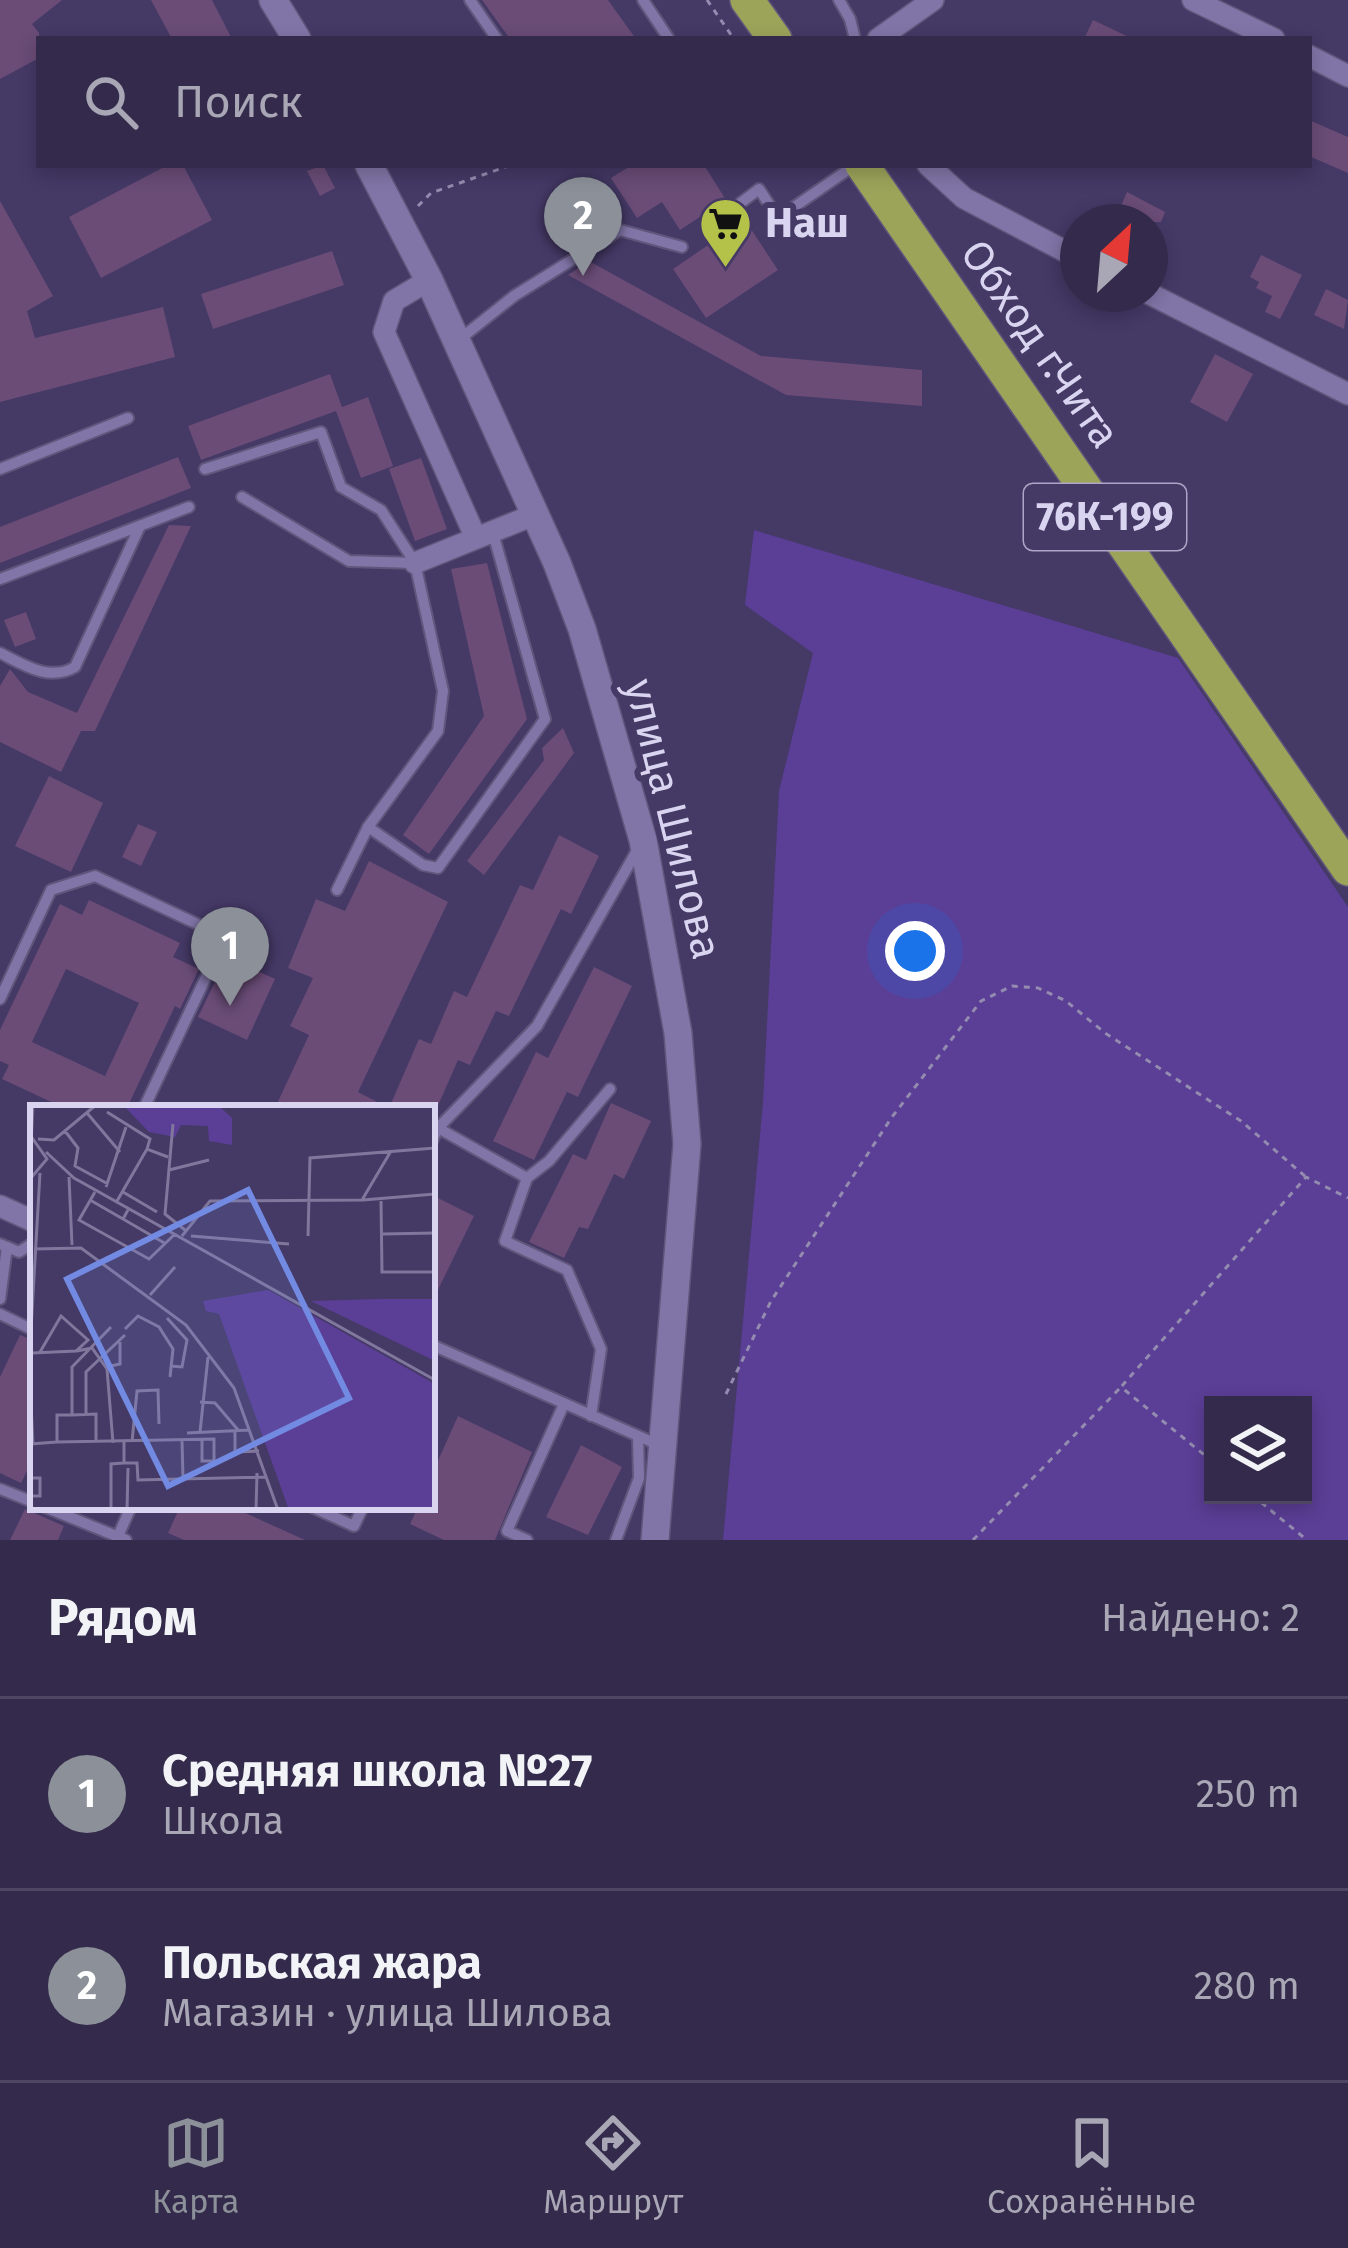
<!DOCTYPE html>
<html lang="ru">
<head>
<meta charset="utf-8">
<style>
  :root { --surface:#342b4c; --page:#3f3756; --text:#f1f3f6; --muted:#a9a7b5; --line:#4e4764; --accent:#8c9099 }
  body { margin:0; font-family:"Fira Sans",sans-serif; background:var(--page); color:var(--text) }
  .controls { position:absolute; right:36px; bottom:36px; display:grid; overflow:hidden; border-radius:0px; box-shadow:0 6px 18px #0003 }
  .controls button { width:108px; height:108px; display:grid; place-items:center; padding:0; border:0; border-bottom:3px solid var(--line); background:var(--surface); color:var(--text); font:60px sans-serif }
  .compass { position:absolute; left:1060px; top:204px; width:108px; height:108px; border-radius:50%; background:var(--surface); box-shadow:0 6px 18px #0003; rotate:26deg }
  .you { position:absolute; left:915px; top:951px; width:42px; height:42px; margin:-30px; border:9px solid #fff; border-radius:50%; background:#1a73e8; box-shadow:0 0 0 18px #1a73e833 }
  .badge { display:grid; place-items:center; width:78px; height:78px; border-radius:50%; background:var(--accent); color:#fff; font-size:39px; font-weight:700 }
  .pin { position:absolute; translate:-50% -99px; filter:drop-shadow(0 3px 6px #0008) }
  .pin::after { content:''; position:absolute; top:63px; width:42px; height:36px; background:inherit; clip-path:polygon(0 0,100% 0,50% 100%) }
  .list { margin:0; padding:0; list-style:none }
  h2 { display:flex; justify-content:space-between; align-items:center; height:156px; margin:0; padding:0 48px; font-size:51px }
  h2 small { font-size:39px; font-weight:400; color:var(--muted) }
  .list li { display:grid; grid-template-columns:78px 1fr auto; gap:36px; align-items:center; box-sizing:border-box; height:192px; padding:0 48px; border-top:3px solid var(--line) }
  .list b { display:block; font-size:45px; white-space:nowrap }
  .list p { margin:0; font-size:39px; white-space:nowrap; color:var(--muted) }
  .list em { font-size:39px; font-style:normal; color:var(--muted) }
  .icon { flex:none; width:66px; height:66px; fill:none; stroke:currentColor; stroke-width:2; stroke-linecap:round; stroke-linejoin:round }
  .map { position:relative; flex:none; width:1348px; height:1540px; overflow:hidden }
  .search { position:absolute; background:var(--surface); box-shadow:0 6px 18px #0003; left:36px; right:36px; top:36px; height:132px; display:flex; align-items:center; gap:30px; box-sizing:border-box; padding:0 42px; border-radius:0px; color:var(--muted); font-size:45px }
  .sheet { height:540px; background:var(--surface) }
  nav { display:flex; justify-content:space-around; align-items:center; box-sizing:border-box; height:168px; border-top:3px solid var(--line); background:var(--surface); font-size:33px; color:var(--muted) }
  nav a { display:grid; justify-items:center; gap:6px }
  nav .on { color:var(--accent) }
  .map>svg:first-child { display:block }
  .green { fill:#5b3e96; fill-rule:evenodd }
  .building { fill:#6a4c77; fill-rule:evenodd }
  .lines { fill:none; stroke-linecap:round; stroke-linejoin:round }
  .service-casing { stroke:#60557b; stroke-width:14 }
  .minor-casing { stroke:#60557b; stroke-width:24 }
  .secondary-casing { stroke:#60557b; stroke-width:30 }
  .trunk-casing { stroke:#60557b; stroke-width:36 }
  .path { stroke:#948cb0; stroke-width:3; stroke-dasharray:6 6; stroke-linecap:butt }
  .service { stroke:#8175a7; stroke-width:10 }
  .minor { stroke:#8175a7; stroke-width:21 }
  .secondary { stroke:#8175a7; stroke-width:27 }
  .trunk { stroke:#9ca45a; stroke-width:33 }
  .labels { text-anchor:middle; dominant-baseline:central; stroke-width:12; stroke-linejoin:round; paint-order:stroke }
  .shield { fill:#453966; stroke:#ada6c6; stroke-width:3 }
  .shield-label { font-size:39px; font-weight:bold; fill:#d9d4ef }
  .poi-label { font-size:42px; font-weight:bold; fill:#d9d4ef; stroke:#453966; text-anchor:start }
  .street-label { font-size:42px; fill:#d9d4ef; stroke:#453966 }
  .inset-road { fill:none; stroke:#80779d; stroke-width:3 }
  .view { fill:#728ae2; fill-opacity:0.15; stroke:#728ae2; stroke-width:6 }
  .inset-edge { fill:none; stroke:#d9d4ef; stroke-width:6 }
</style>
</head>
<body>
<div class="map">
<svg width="1348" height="1540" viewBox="0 0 1348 1540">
  <rect width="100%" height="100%" fill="#453966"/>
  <path class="green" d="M754,530L1178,658L1348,907V1540H723L763,1102L779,791L813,653L745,605ZM1213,1405H1303V1495H1213Z"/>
  <g class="building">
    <polygon points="0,0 62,0 32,24 39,33 39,58 0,79"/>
    <polygon points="151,0 212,0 232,39 172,39"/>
    <polygon points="482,0 608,0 636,39 510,39"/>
    <polygon points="1093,20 1133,39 1084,39"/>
    <polygon points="1309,120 1348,137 1348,173 1309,156"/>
    <polygon points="168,165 183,165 212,220 101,278 69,217"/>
    <polygon points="323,165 335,188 320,196 307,171"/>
    <polygon points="632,165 704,165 726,200 680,230 662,202 637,218 611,178"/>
    <polygon points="1127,192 1165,212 1161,222 1114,222"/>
    <polygon points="0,201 53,296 27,311 35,338 163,307 175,357 0,402"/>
    <polygon points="745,220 778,270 706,318 673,269"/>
    <polygon points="332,251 344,285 213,329 201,294"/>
    <polygon points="1261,255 1302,275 1280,319 1265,312 1272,296 1256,288 1259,282 1250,277"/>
    <polygon points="589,261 761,356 922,370 922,406 786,395 568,275"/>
    <polygon points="1326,289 1348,300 1344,329 1314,315"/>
    <polygon points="1215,354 1253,374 1227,422 1190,402"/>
    <polygon points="330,374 342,407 368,397 393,466 361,478 336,411 201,460 188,426"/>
    <polygon points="178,457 191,488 0,563 0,527"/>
    <polygon points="421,458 447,529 415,541 389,469"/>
    <polygon points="169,525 191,526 95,731 81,731 61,772 0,742 0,686 10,669 28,692 77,713"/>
    <polygon points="487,563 527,719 429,854 403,835 484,716 451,569"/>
    <polygon points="26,612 36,639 15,647 4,620"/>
    <polygon points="563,728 574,753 484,875 467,861 544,760 542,748"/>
    <polygon points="49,776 103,803 71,872 15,846"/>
    <polygon points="138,824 157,832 141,866 122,857"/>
    <polygon points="559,835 599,856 571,914 561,909 509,1016 496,1011 470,1065 458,1060 437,1108 389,1108 419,1039 431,1044 454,991 467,997 520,885 533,890"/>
    <polygon points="369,861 448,902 358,1092 389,1108 275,1108 309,1035 290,1026 313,978 288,968 316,899 345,911"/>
    <path d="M89,900L180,943L173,957L199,969L180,1009L175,1006L127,1108H64L2,1079L9,1065L0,1061V1030L60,904L82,915ZM66,969L139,1003L105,1076L32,1042Z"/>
    <polygon points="227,957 275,979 247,1040 198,1017"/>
    <polygon points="594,967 632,986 578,1097 567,1092 534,1160 493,1141 536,1052 548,1058"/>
    <polygon points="611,1103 651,1121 624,1179 614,1174 588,1229 579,1227 564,1258 529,1242 573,1154 586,1160"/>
    <polygon points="432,1195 474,1216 432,1302"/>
    <polygon points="20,1335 33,1340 33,1459 21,1483 0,1473 0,1377"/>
    <polygon points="458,1416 532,1452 495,1540 444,1540 410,1524 418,1507 432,1507 432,1474"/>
    <polygon points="581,1445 622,1467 588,1535 546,1517"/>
    <polygon points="180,1507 232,1507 305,1540 184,1540 168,1533"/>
    <polygon points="25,1509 64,1526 58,1540 10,1540"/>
  </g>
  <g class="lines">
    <defs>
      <g id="service">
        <polyline points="470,0 497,39"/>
        <polyline points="643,0 669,39"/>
        <polyline points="839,0 850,19 855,39"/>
        <polyline points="710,226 759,189 778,218 855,165"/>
        <polyline points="460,339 514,296 620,230 682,247"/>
        <polyline points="0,469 128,418"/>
        <polyline points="205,469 321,432 341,487 381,510 415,563 443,691 438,731 368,827 337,890"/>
        <polyline points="242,497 349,561 415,563"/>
        <polyline points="0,579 189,507"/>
        <path d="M0,653C24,665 49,682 75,667L140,526"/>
        <polyline points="368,827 423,865 438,868 545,719 493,533"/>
        <polyline points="0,999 51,890 95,876 225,937 144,1108"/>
        <polyline points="438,1128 527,1178 505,1241 567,1270 601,1349 591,1416"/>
        <polyline points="432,1141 438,1128 537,1026 639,847"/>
        <polyline points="527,1178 549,1161 610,1089"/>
        <polyline points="0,1244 19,1252 33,1243"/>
        <polyline points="0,1299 7,1247"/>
        <polyline points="0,1314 33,1330"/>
        <polyline points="432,1345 661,1446"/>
        <polyline points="0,1489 33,1502"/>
        <polyline points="45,1507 126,1540"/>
        <polyline points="312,1507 354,1526 363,1507"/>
        <polyline points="118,1536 131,1507"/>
        <polyline points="527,1540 507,1531 564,1404"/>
        <polyline points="616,1540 639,1478 638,1437"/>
      </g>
      <g id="minor">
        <polyline points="1193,0 1274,39"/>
        <polyline points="878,39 933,0"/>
        <polyline points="1309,56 1348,76"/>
        <polyline points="928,165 964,198 1078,258"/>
        <polyline points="429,280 394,301 384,332 475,536"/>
        <polyline points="1150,294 1348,394"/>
        <polyline points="415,563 536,514"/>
        <polyline points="0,1206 33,1221"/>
      </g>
      <g id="secondary">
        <polyline points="273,0 297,39"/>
        <polyline points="369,165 429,280 557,563 582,629 643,840 678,1033 687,1144 655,1540"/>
      </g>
      <g id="trunk">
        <polyline points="747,0 775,39"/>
        <polyline points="862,165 1348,869"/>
      </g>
    </defs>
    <use href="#service" class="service-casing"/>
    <use href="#minor" class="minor-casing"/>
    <use href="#secondary" class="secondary-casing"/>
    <use href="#trunk" class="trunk-casing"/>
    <g class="path">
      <polyline points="707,0 734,39"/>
      <polyline points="418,206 431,193 511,165"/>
      <polyline points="726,1394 771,1301 892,1117 981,1001 1012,986 1038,988 1066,1001 1105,1033 1241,1121 1306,1177"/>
      <polyline points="1213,1462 1121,1387 1306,1177 1348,1198"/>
      <polyline points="1252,1495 1307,1540"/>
      <polyline points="973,1540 1120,1388"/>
    </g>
    <use href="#service" class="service"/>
    <use href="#minor" class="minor"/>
    <use href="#secondary" class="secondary"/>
    <use href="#trunk" class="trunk"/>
  </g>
  <defs>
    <symbol id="supermarket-pin" viewBox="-11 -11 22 30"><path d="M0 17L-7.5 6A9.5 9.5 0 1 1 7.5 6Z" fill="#b4c24a" stroke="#453966"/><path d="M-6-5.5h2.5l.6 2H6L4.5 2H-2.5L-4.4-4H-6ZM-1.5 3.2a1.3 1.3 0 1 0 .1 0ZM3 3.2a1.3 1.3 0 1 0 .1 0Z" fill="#111"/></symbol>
  </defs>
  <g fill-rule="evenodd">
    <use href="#supermarket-pin" x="696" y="194" width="59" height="81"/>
  </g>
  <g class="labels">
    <rect class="shield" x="1024" y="484" width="162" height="66" rx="9"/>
    <g class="shield-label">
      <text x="1105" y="517">76К-199</text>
    </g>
    <g class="poi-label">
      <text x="765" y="223">Наш</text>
    </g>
    <g class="street-label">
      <text transform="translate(1040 344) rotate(55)">Обход г.Чита</text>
      <text transform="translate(673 819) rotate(76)">улица Шилова</text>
    </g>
  </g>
  <g transform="translate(30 1105)">
    <rect width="405" height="405" fill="#453966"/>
    <path d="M93,0H188L202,13V40L179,36L178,21L151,20L145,32L119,27ZM238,185L405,279V405H259L189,209L176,206L173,196ZM405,194V256L281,196L348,194Z" fill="#5b3e96"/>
    <path class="inset-road" d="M77,7L120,34L117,44M57,8L90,47M143,19L135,109L155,125M35,26L48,43L45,61L78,79M0,30L17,54L0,74M8,34L24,35L66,0M16,47L44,73L405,275M0,58L3,0M139,65L179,55M39,72L42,140M76,82L96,22M65,87L49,115L119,154L145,129M93,87L127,107M60,95L93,114M333,95L405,89M87,96L117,44L138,52M351,96L352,167H405M98,105L93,114L136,139M353,129L405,128M152,131L180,96L332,95L361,46M161,131L259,139M278,131L280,53L405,43M4,144L51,143L156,220L204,283L248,405M120,190L145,162M137,213L157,235L152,262L140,261M95,224L108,211L129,222L143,244L140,272M0,242L10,68M47,246L62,243L77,264L83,338M0,247L2,248L46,246L58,235L31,211L10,247M76,262L90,259V237M0,280L3,339M170,297L185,298L209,326M42,310V262L81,222M56,310V267L95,230M205,326V347L229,346M170,327L178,252M157,328L219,325M152,335L153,373M27,337V310H42L66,309V337M94,337V358H107L108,375L235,372M102,337L107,286L128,285L129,319M0,339L27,337L184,334V356H172V335M0,373H10V391H0M81,405V359L93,358M97,405L98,363M226,405L227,368"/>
    <path class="view" d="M218,85L319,293L138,381L37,174Z"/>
    <rect width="405" height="405" class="inset-edge"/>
  </g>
</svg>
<div class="controls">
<button><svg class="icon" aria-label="layers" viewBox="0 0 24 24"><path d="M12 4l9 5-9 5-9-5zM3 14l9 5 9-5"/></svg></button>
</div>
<svg class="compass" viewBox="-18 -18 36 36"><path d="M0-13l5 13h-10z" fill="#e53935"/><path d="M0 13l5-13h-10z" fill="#a9a7b5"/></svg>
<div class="you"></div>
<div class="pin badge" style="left:230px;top:1006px">1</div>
<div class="pin badge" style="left:583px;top:276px">2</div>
<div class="search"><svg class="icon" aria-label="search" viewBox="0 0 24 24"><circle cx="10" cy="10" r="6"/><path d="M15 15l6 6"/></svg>Поиск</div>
</div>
<section class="sheet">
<h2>Рядом<small>Найдено: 2</small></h2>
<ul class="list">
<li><span class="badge">1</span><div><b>Средняя школа №27</b><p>Школа</p></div><em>250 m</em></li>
<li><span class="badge">2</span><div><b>Польская жара</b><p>Магазин · улица Шилова</p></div><em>280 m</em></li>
</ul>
</section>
<nav>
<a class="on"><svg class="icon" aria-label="map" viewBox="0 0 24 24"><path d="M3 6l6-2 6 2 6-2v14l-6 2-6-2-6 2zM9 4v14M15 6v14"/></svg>Карта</a>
<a><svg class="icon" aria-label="directions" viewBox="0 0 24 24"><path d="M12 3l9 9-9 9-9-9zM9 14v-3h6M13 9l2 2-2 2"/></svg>Маршрут</a>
<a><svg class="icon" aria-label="saved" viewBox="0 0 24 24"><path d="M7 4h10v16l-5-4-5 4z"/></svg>Сохранённые</a>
</nav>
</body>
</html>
